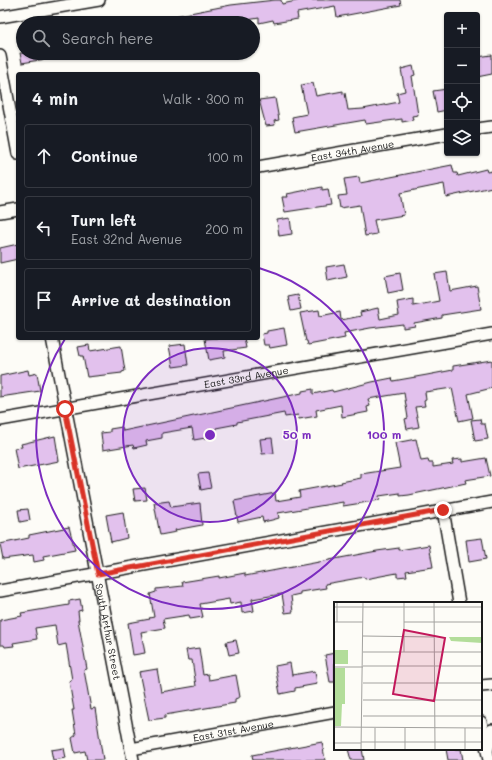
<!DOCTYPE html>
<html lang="en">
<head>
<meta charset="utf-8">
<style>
  :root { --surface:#171b24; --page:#20242c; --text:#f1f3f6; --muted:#9ea1a6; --line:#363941 }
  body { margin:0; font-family:Mali,sans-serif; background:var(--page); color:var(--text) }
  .controls { position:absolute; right:12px; top:12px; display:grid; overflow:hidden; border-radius:4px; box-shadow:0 1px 3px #0004 }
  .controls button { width:36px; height:36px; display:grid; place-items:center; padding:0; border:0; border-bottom:1px solid var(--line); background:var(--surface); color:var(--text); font:20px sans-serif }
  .stop { position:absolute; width:12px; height:12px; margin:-9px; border:3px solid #d93025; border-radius:50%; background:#fff }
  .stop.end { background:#d93025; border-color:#fff; box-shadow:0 1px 4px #0008 }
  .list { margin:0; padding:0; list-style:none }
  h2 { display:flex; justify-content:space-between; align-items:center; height:52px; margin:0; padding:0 16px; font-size:17px }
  h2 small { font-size:13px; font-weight:400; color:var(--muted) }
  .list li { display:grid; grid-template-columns:26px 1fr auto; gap:12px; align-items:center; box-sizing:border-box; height:64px; margin:0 8px 8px; padding:0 8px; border:1px solid var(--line); border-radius:4px }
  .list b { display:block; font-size:15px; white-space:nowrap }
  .list p { margin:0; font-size:13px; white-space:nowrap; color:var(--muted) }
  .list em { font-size:13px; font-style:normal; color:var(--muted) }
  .icon { flex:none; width:22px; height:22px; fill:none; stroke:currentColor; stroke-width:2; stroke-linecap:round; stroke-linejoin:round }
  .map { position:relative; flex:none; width:492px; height:760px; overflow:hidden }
  .search { position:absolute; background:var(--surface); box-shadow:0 1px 3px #0004; left:16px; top:16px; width:244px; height:44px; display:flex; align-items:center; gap:10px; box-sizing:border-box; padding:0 14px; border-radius:22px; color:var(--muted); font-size:15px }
  .panel { position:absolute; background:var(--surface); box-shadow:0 1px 3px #0004; left:16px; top:72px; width:244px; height:268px; border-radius:4px }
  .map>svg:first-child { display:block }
  .building { fill:#e2c1ed; stroke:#1c1c1c }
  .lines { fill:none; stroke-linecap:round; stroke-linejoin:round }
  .minor-casing { stroke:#1c1c1c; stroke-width:14 }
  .minor { stroke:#fdfcf7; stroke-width:11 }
  .route { stroke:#d93025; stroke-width:5 }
  .ring { fill:none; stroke:#7b2cbf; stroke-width:2 }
  .labels { text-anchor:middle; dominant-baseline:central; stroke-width:3; stroke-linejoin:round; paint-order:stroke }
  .street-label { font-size:10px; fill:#1c1c1c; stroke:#fdfcf7 }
  .inset-road { fill:none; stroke:#a3a29f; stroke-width:1 }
  .view { fill:#c2185b; fill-opacity:0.15; stroke:#c2185b; stroke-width:2 }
  .inset-edge { fill:none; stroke:#1c1c1c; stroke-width:2 }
  .centre { fill:#7b2cbf; stroke:#fdfcf7; stroke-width:2 }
  .ring-label { font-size:12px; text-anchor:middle; font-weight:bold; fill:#7b2cbf; stroke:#fdfcf7; stroke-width:3; stroke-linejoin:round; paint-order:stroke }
</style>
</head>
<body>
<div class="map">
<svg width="492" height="760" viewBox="0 0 492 760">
  <rect width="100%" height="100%" fill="#fdfcf7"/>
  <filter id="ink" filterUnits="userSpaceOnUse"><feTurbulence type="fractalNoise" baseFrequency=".025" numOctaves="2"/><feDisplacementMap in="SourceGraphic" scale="8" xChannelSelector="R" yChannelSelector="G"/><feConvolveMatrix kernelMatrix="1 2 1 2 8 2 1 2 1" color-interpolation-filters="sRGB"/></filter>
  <g filter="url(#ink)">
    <g class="building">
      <polygon points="275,0 281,0 282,4 301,0 400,0 401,5 337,17 335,6 297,13 298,19 274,23 273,20 259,23 259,18 230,23 165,23 164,18 231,5"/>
      <polygon points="20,53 50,53 51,58 22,63"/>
      <polygon points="492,55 492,74 477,77 477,57"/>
      <polygon points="413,66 415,75 412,76 418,115 412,116 413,120 402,122 402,119 366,124 365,120 295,132 292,117 307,114 301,85 313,83 316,96 343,91 343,94 345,93 348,110 363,109 399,102 397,93 405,91 401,69"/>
      <polygon points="447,89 447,110 437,112 433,91"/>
      <polygon points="275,98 279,120 274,121 275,125 266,126 259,100"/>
      <polygon points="452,165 454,173 457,173 458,176 486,169 487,172 492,171 492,187 446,197 444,184 400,193 404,215 374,220 377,234 365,236 360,205 340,208 338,196 347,195 344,179 359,177 360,183"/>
      <polygon points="322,187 322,190 328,189 331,205 285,212 282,197 288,197 287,194"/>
      <polygon points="290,218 292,234 279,236 277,220"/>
      <polygon points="18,244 18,259 0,263 0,248"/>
      <polygon points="344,264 347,277 328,281 326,267"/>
      <polygon points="447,272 450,291 477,286 481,309 442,315 442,318 414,323 415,326 403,328 403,324 370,328 344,333 345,338 308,345 307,341 306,341 300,313 319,310 320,316 340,312 341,320 361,316 360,312 378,308 380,319 399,315 397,302 413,299 413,306 439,301 434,274"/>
      <polygon points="400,273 403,290 388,293 385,276"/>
      <polygon points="298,295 301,309 291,311 288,297"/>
      <polygon points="284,328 287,345 270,348 269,345 264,345 262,334 267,333 267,331"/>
      <polygon points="213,338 244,338 246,348 224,351 225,357 209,360 205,339"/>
      <polygon points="185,344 188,365 173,367 169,346"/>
      <polygon points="89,345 90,351 121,346 125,371 122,372 122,373 87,377 83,356 80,356 78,347"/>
      <polygon points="492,360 492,388 468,394 473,418 459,421 452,388 425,392 426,400 424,401 425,406 415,407 419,427 407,429 405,419 408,418 404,393 368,399 370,406 367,407 368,412 342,417 341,405 316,410 317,416 299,419 298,415 285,417 284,413 237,422 237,424 216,428 217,436 194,440 192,428 162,433 162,438 146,441 147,445 134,448 133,445 103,450 101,433 110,432 110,429 122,427 123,431 302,393 302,391 313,389 313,394 332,390 333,392 372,382 392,378 393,381 427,375 453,370 453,366"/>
      <polygon points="28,370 29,375 37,373 40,391 0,397 0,376"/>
      <polygon points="480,419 481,424 485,424 488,439 475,441 471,420"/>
      <polygon points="55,436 59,461 18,469 14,448 22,447 21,444"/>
      <polygon points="272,438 274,453 262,454 260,439"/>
      <polygon points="416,439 421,461 428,460 429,463 433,463 433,467 453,464 452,460 462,459 462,462 486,458 490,476 465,480 466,483 409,495 400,496 400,493 379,496 380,500 362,503 343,506 343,502 278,513 279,518 272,520 263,522 262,517 238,522 234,501 275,493 276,501 300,497 299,491 342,483 341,482 361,478 361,474 400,468 395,443"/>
      <polygon points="208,473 211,488 201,490 198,474"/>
      <polygon points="145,488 147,500 135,501 133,489"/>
      <polygon points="169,501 171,507 200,503 202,525 175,530 176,532 160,535 154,503"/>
      <polygon points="28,509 30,520 20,522 18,510"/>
      <polygon points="123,512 127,538 111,542 106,515"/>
      <polygon points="69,527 75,550 43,556 44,560 34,562 33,555 3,559 0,544 29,538 29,535"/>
      <polygon points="482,538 486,559 469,562 466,540"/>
      <polygon points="429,545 433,567 406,571 407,576 397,577 397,573 365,579 364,577 325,584 326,588 300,592 300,594 291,596 293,612 285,613 282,594 252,599 254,611 242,613 241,602 230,604 229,599 200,604 203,617 190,619 189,615 163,619 165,628 141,632 145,653 133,655 128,623 150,619 149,618 154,617 150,594 156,592 156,589 183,586 182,582 219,576 219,578 245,573 245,576 377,551 399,548 399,550"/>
      <polygon points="80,599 82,610 78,611 79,620 78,620 87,669 84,670 91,709 95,708 103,760 87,760 85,751 75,753 72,738 76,735 72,710 74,710 69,681 72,680 66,644 58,646 55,625 35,628 37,639 13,643 14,646 5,647 4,645 0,645 0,620 22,616 21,613 69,605 69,601"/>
      <polygon points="236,640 239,653 229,655 226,642"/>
      <polygon points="199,648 203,675 208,674 209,680 236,675 240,697 235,699 235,703 165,715 165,718 149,720 139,672 157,669 161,692 196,686 192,660 188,660 186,650"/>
      <polygon points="335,653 335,682 330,682 325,655"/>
      <polygon points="290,663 292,675 315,671 317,684 295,688 295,691 280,694 275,666"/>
      <polygon points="322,742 325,760 253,760 252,755"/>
      <polygon points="64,748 66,758 53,760 51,750"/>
      <polygon points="348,749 362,749 364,760 351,760"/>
      <polygon points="446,749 461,749 463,760 448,760"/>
    </g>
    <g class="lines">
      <defs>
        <g id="minor">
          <polyline points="0,17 99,0"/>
          <polyline points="0,56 18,154"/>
          <polyline points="477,129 492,127"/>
          <path id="s1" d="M258,167L447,134"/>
          <polyline points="0,212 18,209"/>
          <path id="s2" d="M52,338L133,760"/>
          <path id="s3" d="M0,420L492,334"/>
          <polyline points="443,510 459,603"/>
          <polyline points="0,591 492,502"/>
          <polyline points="481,686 492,685"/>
          <polyline points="481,722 489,760"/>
          <polyline points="488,748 492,730"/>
          <path id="s4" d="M131,749L335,712"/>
        </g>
      </defs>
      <use href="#minor" class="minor-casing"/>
      <use href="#minor" class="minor"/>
    </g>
  </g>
  <g class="lines" filter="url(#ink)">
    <polyline class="route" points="65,409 98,574 443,510"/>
  </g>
  <circle cx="210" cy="435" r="87" fill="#7b2cbf" fill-opacity=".12"/>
  <g class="ring">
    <circle cx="210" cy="435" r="87"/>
    <path d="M259 268A174 174 0 1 1 65 339"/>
  </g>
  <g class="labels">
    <g class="street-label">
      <text stroke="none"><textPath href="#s1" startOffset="96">East 34th Avenue</textPath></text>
      <text stroke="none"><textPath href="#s3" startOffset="250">East 33rd Avenue</textPath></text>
      <text stroke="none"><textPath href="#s2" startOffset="299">South Arthur Street</textPath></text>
      <text stroke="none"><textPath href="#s4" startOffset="104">East 31st Avenue</textPath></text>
    </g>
  </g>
  <g transform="translate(334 602)">
    <rect width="148" height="148" fill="#fdfcf7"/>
    <path d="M115,35H148V41L117,39ZM0,48H14V62H0ZM0,66H11V102H8L7,124H0Z" fill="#b3dd9a"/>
    <path class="inset-road" d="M70,0V50M100,0L101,148M0,5H148M0,20H29M3,20V0M70,20H148M29,34L100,35M29,50H148M29,64H148M0,65H29M29,81H148M29,98H148M29,114H148M0,125L148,126M41,126V148M71,126V148M131,126V148M27,140H148M0,141H27M27,148L29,0"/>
    <path class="view" d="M70,28L111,36L100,99L59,92Z"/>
    <rect width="148" height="148" class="inset-edge"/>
  </g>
  <circle cx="210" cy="435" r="6" class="centre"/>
  <g class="ring-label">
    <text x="297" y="439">50 m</text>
    <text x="384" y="439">100 m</text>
  </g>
</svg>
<div class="controls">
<button>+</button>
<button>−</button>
<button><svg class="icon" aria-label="locate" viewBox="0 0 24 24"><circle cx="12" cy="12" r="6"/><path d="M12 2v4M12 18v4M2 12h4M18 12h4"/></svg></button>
<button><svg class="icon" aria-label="layers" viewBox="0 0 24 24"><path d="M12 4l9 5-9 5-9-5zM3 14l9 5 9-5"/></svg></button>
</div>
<div class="stop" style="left:65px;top:409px"></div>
<div class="stop end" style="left:443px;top:510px"></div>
<div class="search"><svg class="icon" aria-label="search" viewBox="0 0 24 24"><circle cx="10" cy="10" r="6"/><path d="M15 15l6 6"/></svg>Search here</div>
<section class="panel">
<h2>4 min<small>Walk · 300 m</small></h2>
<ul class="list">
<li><svg class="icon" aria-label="ahead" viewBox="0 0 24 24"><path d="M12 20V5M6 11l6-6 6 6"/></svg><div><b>Continue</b></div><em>100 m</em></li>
<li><svg class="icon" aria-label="left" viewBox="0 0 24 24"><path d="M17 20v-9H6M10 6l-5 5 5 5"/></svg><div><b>Turn left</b><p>East 32nd Avenue</p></div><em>200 m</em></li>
<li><svg class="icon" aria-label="arrive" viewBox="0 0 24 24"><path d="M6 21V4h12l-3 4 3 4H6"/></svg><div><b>Arrive at destination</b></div></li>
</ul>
</section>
</div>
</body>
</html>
